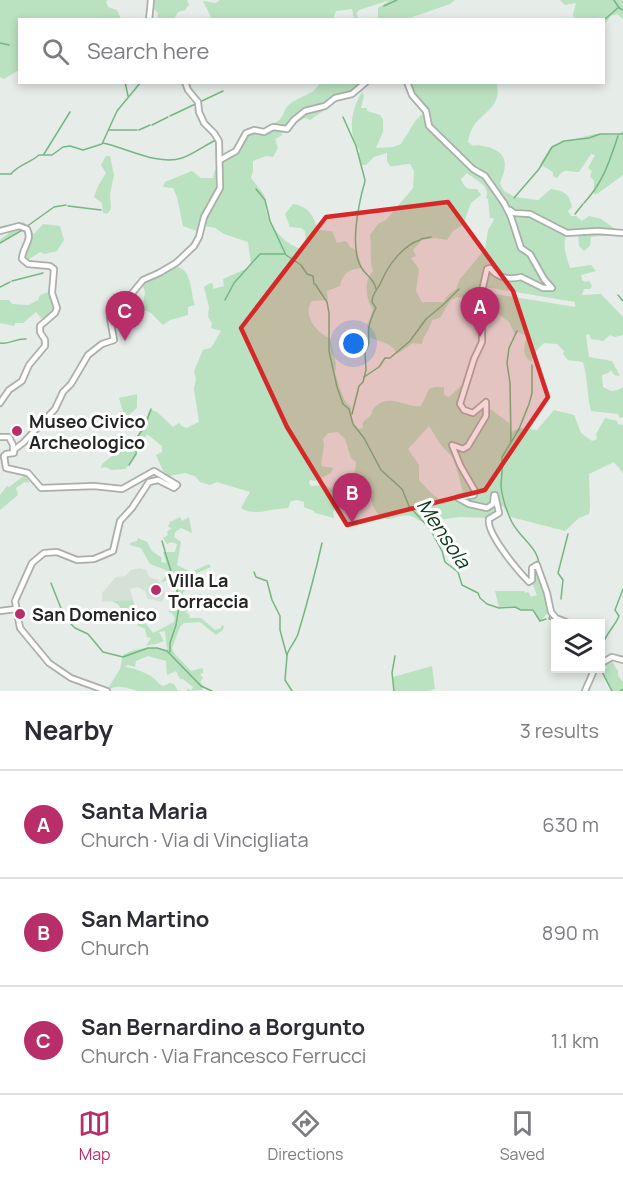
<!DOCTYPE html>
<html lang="en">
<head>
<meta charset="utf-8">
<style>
  :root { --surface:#fff; --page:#f7f7f7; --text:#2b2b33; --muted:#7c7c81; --line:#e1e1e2; --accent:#b82e69 }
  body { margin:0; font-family:Manrope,sans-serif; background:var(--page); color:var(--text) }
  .controls { position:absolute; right:18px; bottom:18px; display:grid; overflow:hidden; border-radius:0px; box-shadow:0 3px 9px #0003 }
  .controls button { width:54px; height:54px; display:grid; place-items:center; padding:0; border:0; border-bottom:2px solid var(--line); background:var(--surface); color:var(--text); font:30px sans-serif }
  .you { position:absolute; left:354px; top:344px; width:21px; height:21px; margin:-15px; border:4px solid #fff; border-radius:50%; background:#1a73e8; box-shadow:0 0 0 9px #1a73e833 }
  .badge { display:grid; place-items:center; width:39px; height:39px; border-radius:50%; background:var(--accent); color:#fff; font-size:20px; font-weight:700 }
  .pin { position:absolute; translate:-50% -50px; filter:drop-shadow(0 2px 3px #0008) }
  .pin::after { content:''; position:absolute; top:32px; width:21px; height:18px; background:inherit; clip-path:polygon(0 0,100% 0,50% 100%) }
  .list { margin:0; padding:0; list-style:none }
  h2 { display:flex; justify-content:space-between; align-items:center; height:78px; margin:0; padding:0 24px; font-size:26px }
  h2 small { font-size:20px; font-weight:400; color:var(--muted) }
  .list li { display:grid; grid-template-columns:39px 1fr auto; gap:18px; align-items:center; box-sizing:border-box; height:108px; padding:0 24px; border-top:2px solid var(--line) }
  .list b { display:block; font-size:22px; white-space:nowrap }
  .list p { margin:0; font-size:20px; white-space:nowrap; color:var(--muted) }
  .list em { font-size:20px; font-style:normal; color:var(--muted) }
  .icon { flex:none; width:33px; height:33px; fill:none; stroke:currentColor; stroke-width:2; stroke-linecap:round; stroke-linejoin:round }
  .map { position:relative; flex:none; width:623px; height:691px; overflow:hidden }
  .search { position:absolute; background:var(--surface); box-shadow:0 3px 9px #0003; left:18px; right:18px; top:18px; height:66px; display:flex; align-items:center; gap:15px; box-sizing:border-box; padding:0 21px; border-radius:0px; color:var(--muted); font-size:22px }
  .sheet { height:402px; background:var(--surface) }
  nav { display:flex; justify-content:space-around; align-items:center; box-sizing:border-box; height:84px; border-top:2px solid var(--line); background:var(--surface); font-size:16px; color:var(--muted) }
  nav a { display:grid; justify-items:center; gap:3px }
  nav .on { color:var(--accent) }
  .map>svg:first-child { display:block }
  .built { fill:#d5e1d7 }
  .green { fill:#bae1c0; fill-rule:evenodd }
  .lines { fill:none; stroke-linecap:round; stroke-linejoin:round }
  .stream { stroke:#75b682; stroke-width:1.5 }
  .secondary-casing { stroke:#aaafaa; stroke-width:8 }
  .secondary { stroke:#fff; stroke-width:4.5 }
  .marked { fill:#d62828; fill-opacity:0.2; stroke:#d62828; stroke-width:4.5; stroke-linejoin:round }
  .poi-dot { fill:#b82e69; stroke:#fff; stroke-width:2 }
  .labels { text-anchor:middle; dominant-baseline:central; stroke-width:6; stroke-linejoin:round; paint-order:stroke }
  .poi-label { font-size:18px; font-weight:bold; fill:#242624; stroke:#fff; text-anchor:start }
  .water-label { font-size:20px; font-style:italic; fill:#073a18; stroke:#fff }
</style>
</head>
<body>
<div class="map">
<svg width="623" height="691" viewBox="0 0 623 691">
  <rect width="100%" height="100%" fill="#e6ece7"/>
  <polygon class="built" points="140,568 146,570 149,577 158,580 165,594 162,602 147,598 145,591 138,587 130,589 133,600 102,602 102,593 116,577 125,576 131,570"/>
  <g class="green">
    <polygon points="0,0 108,0 106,1 108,7 117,10 121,19 20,20 19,72 17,71 4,79 0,77"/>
    <polygon points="155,0 187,0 189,5 186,8 186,10 178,12 174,19 157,19 158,13 154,9"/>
    <polygon points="220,0 455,0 450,4 407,19 378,19 378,8 390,0 359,10 356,14 359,19 354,19 352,9 336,11 333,19 212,19 203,1 216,3"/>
    <polygon points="560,0 623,0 623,19 617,14 611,16 604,25 604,20 574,19 573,14 576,3 565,5"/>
    <path d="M324,83H364L357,90L326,104L323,111L310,120L305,118C296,122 291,130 282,133L281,136L275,139L278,148L273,157L266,156L253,161V171L251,178C255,183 262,191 265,197C267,201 265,207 266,211C270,227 286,247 304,249L306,247L305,231L301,228L290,227L285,214L293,204C309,207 313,215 318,230L332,231L337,243L345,241L347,242L350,247L357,251L362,268C349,269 343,273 340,286L327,291L328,300L312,301C302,314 316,333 330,338L336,364L335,373L339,386L345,401L351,407L352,424L358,429L363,428C362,421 364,421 369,417C375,411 369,414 374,408C390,392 404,408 421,406L429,389L435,387H444V395L449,397L464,383H468L462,406L474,411L485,405L509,423L511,432L520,428L537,430L554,410L574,415L581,433L592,441L597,439L596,434L605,418L617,421L618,424L623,425V473L614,462L589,474L590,508L589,514L579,518L565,531L511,517L502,505L488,518L460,517L423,522C419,521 415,517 411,516C395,513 386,529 374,508C369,499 372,489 366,481L359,486C352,472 355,476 356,462L351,458L345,439L338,432L328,433L323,439L324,445L321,466L333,468L331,473L315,481L310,480L309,483L311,486L325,485L333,490L336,506L333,512L334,518L315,513L314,511L304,507V502L297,500L291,501L288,508C271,508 255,517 241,508L250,492L217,482L210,485L200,482L195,476L185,473L169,476L163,471L156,455L162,452V446L147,434C138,445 136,459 125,469L111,470L106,467L101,468L102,464L128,443L136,439L150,409L157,412L173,427L179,423L182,426L186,428L199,422L194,389L196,379L194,371L203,350L211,348L221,331L211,328L212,323L208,317L209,307L204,287L210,283L213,284V289L224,286L223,279L250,267L251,264L248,242L224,234L215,228L205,226L202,233L183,226L177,197L173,188L163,187L165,182L192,171L201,178H213L214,172L226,158L236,152L243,136L250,132L262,133L275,127V123C286,117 282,110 290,104C299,96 314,95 319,84ZM429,426L441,445L454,459L463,492L446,499H439L431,493L419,480V465L408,449Z"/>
    <path d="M408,83H497C503,114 472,111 468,142L473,146C478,144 482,146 488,147C509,153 507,166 500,183L504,191L515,197L538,200L551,189C564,191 569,193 572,207L568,211L571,216H576L582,221L589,216L601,219L615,229L613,235C606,237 599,235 591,237L590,246L584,251L579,246L578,232H568C561,243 566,256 570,268L591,265L596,271L581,275L582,280L585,282L589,281L592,286L590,289H584L582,295L601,294L623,317V335L615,337L610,335L603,341L591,339L589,334L586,335L589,357L612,361L620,376L614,375L611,370L608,373L602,375L603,387L611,391L618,390L623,387V417L620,418L618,414L591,411C587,395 588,379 583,362L568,360L563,354L564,351L557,344L544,343L537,350L531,362C521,354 524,346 527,336L518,332L515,335L509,322L496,312L493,302C481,296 469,300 457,297L451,300L440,318L432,320C431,329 423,334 422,344L413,343L397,354C391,341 379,343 368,336L367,325L373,310C366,299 363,282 373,271C369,259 372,249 370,235L378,224L386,220L413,188L414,171L410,164C402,164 397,167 390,166L387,161V153L374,157L366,165H362L358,156L360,151C347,135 351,109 362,92L364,96L361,108H367V111L380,115L383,119V132L376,148L393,147L401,144L416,120L426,110L413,95ZM467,173C476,181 491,185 486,198L488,199L490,218H493L494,220L488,230L485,249L460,279L456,289L446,297L444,302H422L416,291L419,269L411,258L416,256L413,250L422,240L435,238L447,240L453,231L463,225L471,203L481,195L477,189C467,189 465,189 461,179ZM485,287L575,302V307L483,292Z"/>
    <path d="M623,131V175L597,194H594V181L590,176L592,171L588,168L595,155L591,154L579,172C567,173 566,166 557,178L553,176V172L540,164L551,147L562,142L595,134L617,135Z"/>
    <polygon points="106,156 110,156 114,175 110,194 111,209 107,214 103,213 102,203 94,197 98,186 106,173 101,165"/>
    <polygon points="24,222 34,234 43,224 60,226 64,240 57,251 45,254 40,252 28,260 25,260 23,257 30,240 25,230 21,229 0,244 0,240 15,228 17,224"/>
    <path d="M179,267C193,274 190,292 195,305L188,307V315L170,320L163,325L151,313L142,309L145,292L142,284C150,275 167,268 179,267Z"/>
    <polygon points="51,291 56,309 53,314 43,320 36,312 23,323 15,323 14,326 0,323 0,300 9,300 12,304 28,305 38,300 40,295"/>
    <polygon points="137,394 137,408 128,416 123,412 119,398"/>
    <polygon points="25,475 30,483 24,482 16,488 18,495 0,510 0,495 7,486 9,487"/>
    <path d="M180,517L182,521L189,517L192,533L181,528L175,532L174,537L181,542L177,565L191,572L209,564L211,567L195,574L200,585L195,581L193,584L190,578L188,579V586L183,593L185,606L189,604L193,607L196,602L206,604L209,608L207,610L187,611L186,613L190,615L189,618H201L215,630L221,628L222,625L224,626L223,630L216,635L200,622L184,623L180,627L172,648L175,654L191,671L202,668L203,669V673L200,674L203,678L200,682L204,686L202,690L187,691V689L192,690L193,687L183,679H180L176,671L167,675L166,661L148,656L136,661L135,667L128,665L125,667C133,668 145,672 152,677C157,680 157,683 163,686L170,683L174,684L178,691C166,691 151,691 139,691C128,689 119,683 107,690L120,669L123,655C138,647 152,646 167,650L165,631L159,632L164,641C158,644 152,644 146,646L151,638L147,637L145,629L137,625L140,622L134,617L121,621L125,616L122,615L119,605L112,601L133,600L136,611L153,633L174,622L175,618L171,612L169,614L170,600L176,593L175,583L169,579L163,582H161L165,577L166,570L150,564L141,548L130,545V543L137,541L138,538L147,542L152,551L162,558L161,562L166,563L163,552H175L177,544L172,542L167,544L163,538L168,535L167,532L172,528L168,527L170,522Z"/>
    <polygon points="536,565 550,609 542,620 539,620 534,609 524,610 514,606 499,607 495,591 524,591 525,593 528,592 531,597 537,595 532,583 533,567"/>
    <polygon points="611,660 618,671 618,676 623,682 623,691 611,691 602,671 607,668 605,663"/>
    <polygon points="432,666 435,689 427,691 394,691 393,677"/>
  </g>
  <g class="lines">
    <g class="stream">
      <polyline points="614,0 619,8 623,10"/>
      <polyline points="384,6 397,0"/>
      <polyline points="604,20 619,7"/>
      <polyline points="0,43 9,45"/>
      <polyline points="125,82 128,96"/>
      <polyline points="170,116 223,91"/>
      <polyline points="343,117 356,146 365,180"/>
      <polyline points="152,125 168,117"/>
      <polyline points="109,130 133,130"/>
      <polyline points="134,130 137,130"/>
      <polyline points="139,130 150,125"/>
      <path d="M103,143C127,148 158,166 182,158C194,154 205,145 216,140"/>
      <polyline points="44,154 70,112"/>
      <path d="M0,174H11C18,165 30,163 39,155H52L63,147L70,146L83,150L102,144L117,111L141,82"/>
      <path d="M365,181C359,202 348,251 363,270C368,277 374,279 376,289"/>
      <polyline points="256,189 265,200 270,221 286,255 301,265 307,274 313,276 314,284"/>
      <polyline points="514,198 539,169 552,147 564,141 589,138 600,134 623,134"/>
      <path d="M584,203C604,181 609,162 618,136"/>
      <polyline points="68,206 101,210"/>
      <polyline points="575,214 583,204"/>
      <polyline points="26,227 54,207 66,205"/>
      <polyline points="421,239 431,237"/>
      <polyline points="0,243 24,229"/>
      <polyline points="12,281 43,273"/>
      <polyline points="315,284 327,302 329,313 329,351 337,387 343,404 349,409 353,424 364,438 381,470 402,489 409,506 430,529 442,551 445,562 458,572 462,585 478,593 480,598 487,604 499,608 515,607 521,610 533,610 540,621 546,619"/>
      <polyline points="0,287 10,282"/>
      <polyline points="618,295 623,301"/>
      <polyline points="225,300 234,283 260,254 285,254"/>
      <path d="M0,343C10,345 16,338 26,339"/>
      <polyline points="364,377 379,367 385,358 390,358 410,341 426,319 443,305 459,289"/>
      <path d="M352,414L359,386L363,382L366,370L365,352C372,342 367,336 369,327C369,324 374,311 376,308L372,302C372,292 379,289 382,280C388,266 403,245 420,240"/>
      <polyline points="511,442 510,383 507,363 509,348 517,331"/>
      <polyline points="502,462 502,457 519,429 529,404 532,393 532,365"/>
      <path d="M502,463C503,471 501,478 501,486C502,496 506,509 510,518C516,536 539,546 539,566"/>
      <polyline points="129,465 136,454 138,436 145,426 151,409"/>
      <polyline points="162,541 165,551"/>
      <polyline points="165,552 180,600 176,625 170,643 170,652"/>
      <polyline points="254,572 256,577 267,581 272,600 280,616 280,630 287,656 285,680 292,691"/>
      <polyline points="51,583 64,616"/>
      <polyline points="561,599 563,580 558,573 568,534"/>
      <polyline points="550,615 549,619 557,620"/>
      <polyline points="66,619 75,628 88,634 103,652 123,657 148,648 157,648 167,651 201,686 212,691"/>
      <path d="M600,642L604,641C608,632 616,624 619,616L615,610L623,589"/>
      <path d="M287,655C289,648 295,642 298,634C307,604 315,574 322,543"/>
      <polyline points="600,668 612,691"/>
      <polyline points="394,691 392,673 395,656"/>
      <polyline points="620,691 623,689"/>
    </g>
    <defs>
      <g id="secondary">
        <polyline points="149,20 151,0"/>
        <polyline points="407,82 412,95 426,111 429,126 473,169 485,176 504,203"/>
        <polyline points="220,160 236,151 246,133 254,130 264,132 273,127 287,129 294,120 305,111 325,106 335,98 352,94 366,82"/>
        <path d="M504,203L511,217L521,248L530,254L544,279L552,288H543L521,277C510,280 497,278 490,268L487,269L482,291V342L474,359L460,404L464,410L473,413L486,402V416L468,446L463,449L452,445L460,465L475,491L474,495L458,498L469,504L487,508L493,504L494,495H495L499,513L489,519C486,533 518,571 529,582L532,580V568L537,565L547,593L551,612L556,618L571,624"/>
        <polyline points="510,210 514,213 530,214 567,233 597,231 623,233"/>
        <path d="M0,231L19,226L27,229C33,241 22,247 22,259L28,264L50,266L54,269L52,293L57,308L55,313L40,326V332L45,340V346L29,365L22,381L9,390L0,403"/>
        <polyline points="0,437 9,437 13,445 13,450"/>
        <polyline points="4,456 6,468 28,473 41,488 94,486 122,489 154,471 177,485"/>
        <polyline points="4,457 6,454 14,453 14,450 24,442 55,409 63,392 71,384 88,355 102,344 114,340 110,318 113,311 129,297 143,280 159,273 176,263 194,246 199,237 204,217 220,188 219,141 214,133 204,123 199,112 198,102 188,90 185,82"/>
        <polyline points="0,611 16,609"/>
        <polyline points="600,664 612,657 623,660"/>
        <polyline points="107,691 71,678 49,663 20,628 15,601 32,563 44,553 57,552 77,560 94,559 113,551 120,521 132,508 149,482 158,480 174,488 177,485"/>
        <polyline points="585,691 595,668"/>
      </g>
    </defs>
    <use href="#secondary" class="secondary-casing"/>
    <use href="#secondary" class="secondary"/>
  </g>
  <path class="marked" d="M448,202L513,291L548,397L485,490L347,525L287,427L241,328L326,217Z"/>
  <g class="poi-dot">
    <circle cx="17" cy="431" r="6"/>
    <circle cx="156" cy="590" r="6"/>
    <circle cx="20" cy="614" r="6"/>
  </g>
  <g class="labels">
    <g class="poi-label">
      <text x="29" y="421">Museo Civico<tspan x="29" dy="21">Archeologico</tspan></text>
      <text x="168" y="580">Villa La<tspan x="168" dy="21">Torraccia</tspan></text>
      <text x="32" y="614">San Domenico</text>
    </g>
    <g class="water-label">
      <text transform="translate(444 533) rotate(56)">Mensola</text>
    </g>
  </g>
</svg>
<div class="controls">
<button><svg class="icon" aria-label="layers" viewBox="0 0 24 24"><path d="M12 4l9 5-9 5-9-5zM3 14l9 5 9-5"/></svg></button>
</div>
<div class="you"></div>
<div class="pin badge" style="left:480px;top:337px">A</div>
<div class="pin badge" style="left:352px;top:523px">B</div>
<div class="pin badge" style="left:125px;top:341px">C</div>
<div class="search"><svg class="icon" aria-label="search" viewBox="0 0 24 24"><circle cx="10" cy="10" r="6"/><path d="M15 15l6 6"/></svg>Search here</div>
</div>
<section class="sheet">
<h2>Nearby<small>3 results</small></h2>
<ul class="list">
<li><span class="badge">A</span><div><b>Santa Maria</b><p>Church · Via di Vincigliata</p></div><em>630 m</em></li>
<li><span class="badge">B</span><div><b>San Martino</b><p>Church</p></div><em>890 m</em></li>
<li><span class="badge">C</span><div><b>San Bernardino a Borgunto</b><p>Church · Via Francesco Ferrucci</p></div><em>1.1 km</em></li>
</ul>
</section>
<nav>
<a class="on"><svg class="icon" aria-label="map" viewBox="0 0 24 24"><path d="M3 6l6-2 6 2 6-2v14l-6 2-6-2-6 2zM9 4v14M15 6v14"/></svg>Map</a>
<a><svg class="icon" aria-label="directions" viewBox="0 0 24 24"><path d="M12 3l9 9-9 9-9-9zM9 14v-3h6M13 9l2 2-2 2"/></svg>Directions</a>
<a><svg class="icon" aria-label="saved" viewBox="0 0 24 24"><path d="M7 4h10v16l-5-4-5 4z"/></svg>Saved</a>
</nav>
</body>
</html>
